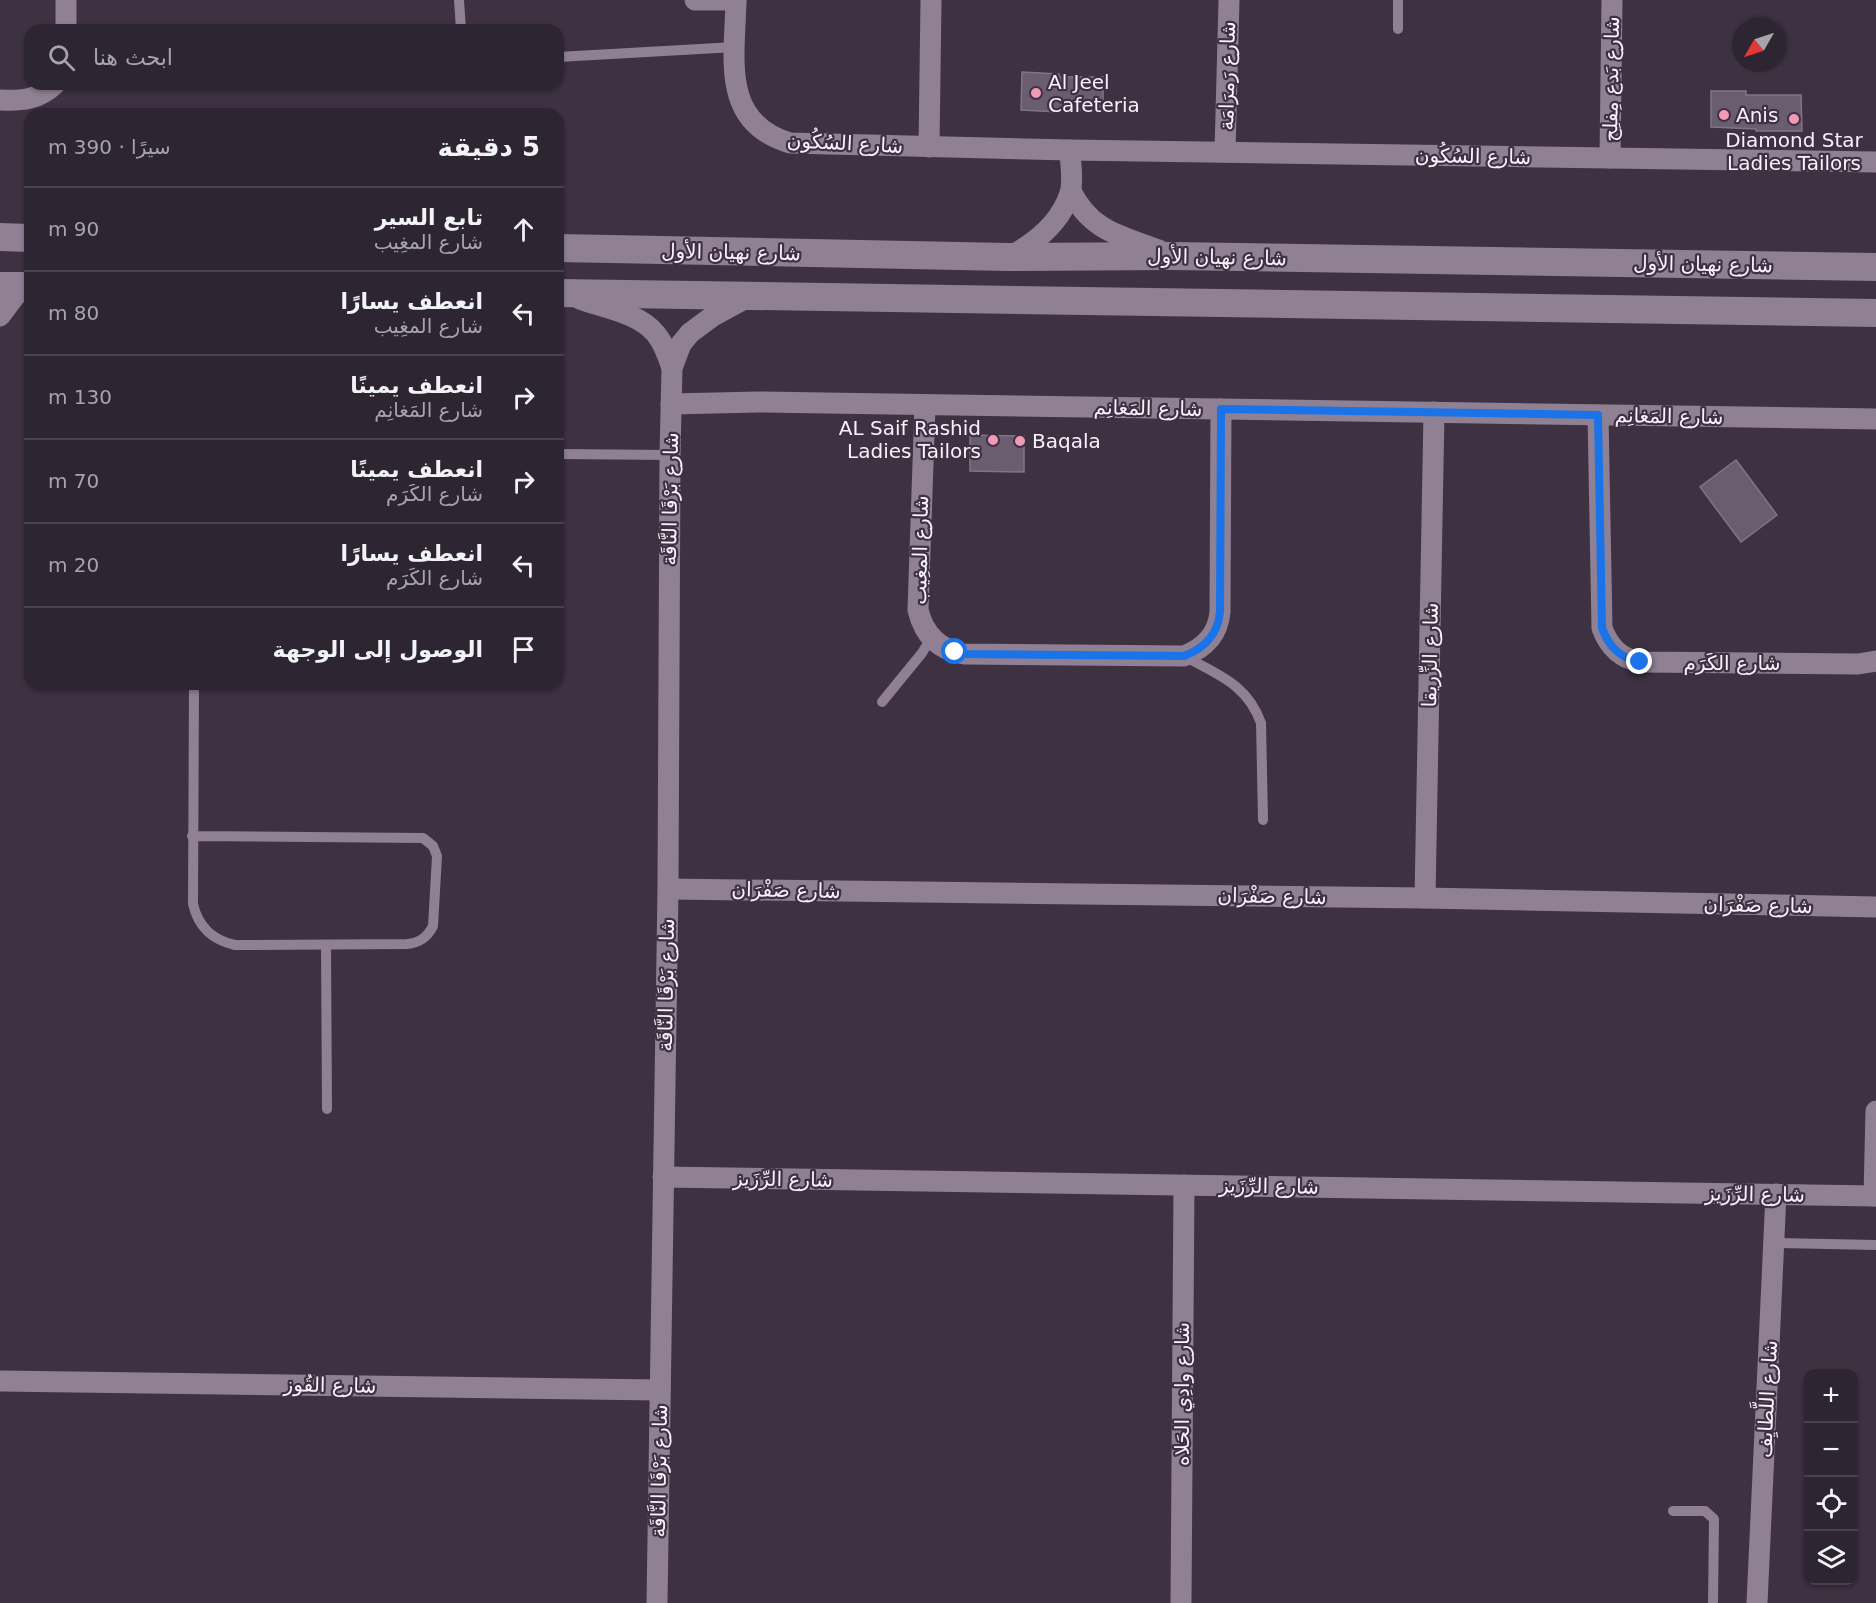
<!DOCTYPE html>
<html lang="ar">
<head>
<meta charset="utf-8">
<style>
  :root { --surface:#2e2532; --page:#3a313e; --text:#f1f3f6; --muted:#a7a5ac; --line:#49424d }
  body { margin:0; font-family:"DejaVu Sans","Noto Sans Arabic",sans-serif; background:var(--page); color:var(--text); direction:rtl }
  .controls { position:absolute; right:18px; bottom:18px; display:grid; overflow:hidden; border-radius:12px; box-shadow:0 2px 4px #0004 }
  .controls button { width:54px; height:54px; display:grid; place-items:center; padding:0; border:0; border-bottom:2px solid var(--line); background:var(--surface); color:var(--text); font:30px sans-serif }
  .compass { position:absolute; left:1732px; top:18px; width:54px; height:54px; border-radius:50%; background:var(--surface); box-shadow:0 2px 4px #0004; rotate:231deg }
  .stop { position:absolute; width:18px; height:18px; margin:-14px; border:4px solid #1a73e8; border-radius:50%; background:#fff }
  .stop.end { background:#1a73e8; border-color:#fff; box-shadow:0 2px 6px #0008 }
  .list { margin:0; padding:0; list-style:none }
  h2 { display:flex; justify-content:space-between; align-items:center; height:78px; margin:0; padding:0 24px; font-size:26px }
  h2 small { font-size:20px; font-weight:400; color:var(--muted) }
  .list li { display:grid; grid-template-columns:39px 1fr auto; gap:18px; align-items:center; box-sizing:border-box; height:84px; padding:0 24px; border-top:2px solid var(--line) }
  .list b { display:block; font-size:22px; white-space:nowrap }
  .list p { margin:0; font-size:20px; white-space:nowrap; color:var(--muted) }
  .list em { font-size:20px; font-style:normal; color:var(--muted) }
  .icon { flex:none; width:33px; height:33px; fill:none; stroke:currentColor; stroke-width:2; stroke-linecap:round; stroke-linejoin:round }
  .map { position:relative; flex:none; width:1876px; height:1603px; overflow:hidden; direction:ltr }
  .search { position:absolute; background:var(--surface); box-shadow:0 2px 4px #0004; left:24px; top:24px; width:540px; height:66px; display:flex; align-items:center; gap:15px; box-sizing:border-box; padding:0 21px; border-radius:18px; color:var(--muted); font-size:22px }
  .panel { position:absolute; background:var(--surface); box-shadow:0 2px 4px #0004; left:24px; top:108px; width:540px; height:582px; border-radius:18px; direction:rtl }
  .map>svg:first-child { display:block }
  .building { fill:#6b5d70; stroke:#827487; stroke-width:1.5 }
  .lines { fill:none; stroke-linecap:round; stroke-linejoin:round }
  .service { stroke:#8f8093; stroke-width:10 }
  .minor { stroke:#8f8093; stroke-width:21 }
  .secondary { stroke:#8f8093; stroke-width:28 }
  .route { stroke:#1a73e8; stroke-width:8 }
  .poi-dot { fill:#f09ab6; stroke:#3d3142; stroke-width:2 }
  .labels { text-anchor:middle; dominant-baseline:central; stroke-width:4.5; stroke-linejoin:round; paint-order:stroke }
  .street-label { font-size:20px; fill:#f8f0fb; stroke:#3d3142 }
  .poi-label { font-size:20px; fill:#f8f0fb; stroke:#3d3142; text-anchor:start }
</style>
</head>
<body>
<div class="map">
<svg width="1876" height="1603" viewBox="0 0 1876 1603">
  <rect width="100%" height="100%" fill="#3d3142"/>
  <g class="building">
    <polygon points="1022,72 1059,74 1059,77 1103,77 1103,110 1058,110 1058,112 1021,110"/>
    <polygon points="1711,91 1746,91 1746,95 1801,95 1802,131 1756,131 1756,129 1711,127"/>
    <polygon points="970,435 1024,436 1024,472 970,471"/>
    <polygon points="1736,460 1777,515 1741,542 1700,487"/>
  </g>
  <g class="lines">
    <g class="service">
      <polyline points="459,0 461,30"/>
      <polyline points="1398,0 1398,29"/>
      <polyline points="558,57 735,47"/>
      <polyline points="558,454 670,455"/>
      <path d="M1184,656C1218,675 1247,684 1261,723L1263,820"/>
      <polyline points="882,702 922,653 931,638"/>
      <path d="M192,836L423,838L433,846L437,856L433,926C427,938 419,943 407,944L235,945C212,940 198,926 193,904L194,684"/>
      <polyline points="326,945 327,1109"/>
      <polyline points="1774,1243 1876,1245"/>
      <polyline points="1673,1511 1705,1511 1714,1519 1713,1603"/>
    </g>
    <g class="minor">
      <polyline points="695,0 736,0"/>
      <path d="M736,0C735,58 720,122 790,143L1070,150L1876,162"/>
      <polyline points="66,30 66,0"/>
      <path d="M0,100C22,101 38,100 55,84"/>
      <polyline points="929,147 931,0"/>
      <polyline points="1225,152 1229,0"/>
      <polyline points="1610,158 1612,0"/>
      <path d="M1071,191C1091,232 1122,236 1161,251"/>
      <path d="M1009,257C1035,243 1061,222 1070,193C1074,180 1070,163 1070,150"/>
      <path d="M580,299C605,308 639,313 656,334C664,344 668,356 672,368"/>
      <polyline points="0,316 15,296 28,286"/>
      <polyline points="671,404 758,402 1876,419"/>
      <path d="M925,405L918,610C924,635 939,650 964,654L1184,656C1205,648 1218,634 1220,612L1221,409"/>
      <path d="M1598,415L1602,628C1609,647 1620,658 1640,662L1858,664L1876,661"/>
      <polyline points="668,889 1425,898 1876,907"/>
      <polyline points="1425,898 1434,412"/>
      <polyline points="663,1177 1876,1196"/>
      <polyline points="1874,1196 1876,1111"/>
      <polyline points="0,1381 660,1390"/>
      <polyline points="657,1603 668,889 670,455 672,368 681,344 690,333 713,316 748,297"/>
      <polyline points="1181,1603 1184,1185"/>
      <polyline points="1757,1603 1776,1194"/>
    </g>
    <g class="secondary">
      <polyline points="0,237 30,238"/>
      <polyline points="558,248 1008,257 1172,256 1876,267"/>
      <polyline points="0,286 30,286"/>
      <polyline points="558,293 1876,313"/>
    </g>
  </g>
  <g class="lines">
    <path class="route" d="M955,652L964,654L1184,656C1205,648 1218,634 1220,612L1221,409L1598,415L1602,628C1609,647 1620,658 1640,662"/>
  </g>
  <g class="poi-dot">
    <circle cx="1036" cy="93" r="6"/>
    <circle cx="1724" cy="115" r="6"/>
    <circle cx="1794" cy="119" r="6"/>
    <circle cx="993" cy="440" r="6"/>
    <circle cx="1020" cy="441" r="6"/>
  </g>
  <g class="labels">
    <g class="street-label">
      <text transform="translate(1227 76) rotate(-89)">شارع رَمرَامَة</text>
      <text transform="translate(1611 79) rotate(-89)">شارع بَدع مِفلِح</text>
      <text transform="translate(845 143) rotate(3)">شارع السُكُون</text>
      <text transform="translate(1473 156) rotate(1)">شارع السُكُون</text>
      <text transform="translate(731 252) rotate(1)">شارع نهيان الأول</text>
      <text transform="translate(1217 257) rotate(1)">شارع نهيان الأول</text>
      <text transform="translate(1703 264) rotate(1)">شارع نهيان الأول</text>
      <text transform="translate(1148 408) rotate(1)">شارع المَغانِم</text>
      <text transform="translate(1669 416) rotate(1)">شارع المَغانِم</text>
      <text transform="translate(670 499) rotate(-89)">شارع بَرْقَا النَّاقَة</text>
      <text transform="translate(920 550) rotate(-89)">شارع المغِيب</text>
      <text transform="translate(1430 655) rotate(-89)">شارع الزِّريقا</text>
      <text x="1732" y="663">شارع الكَرَم</text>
      <text transform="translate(786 890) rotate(1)">شارع صَفْرَان</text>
      <text transform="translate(1272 896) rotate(1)">شارع صَفْرَان</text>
      <text transform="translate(1758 905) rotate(1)">شارع صَفْرَان</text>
      <text transform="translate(666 985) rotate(-89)">شارع بَرْقَا النَّاقَة</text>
      <text transform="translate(783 1179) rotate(1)">شارع الرِّزَيز</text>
      <text transform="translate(1269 1186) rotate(1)">شارع الرِّزَيز</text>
      <text transform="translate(1755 1194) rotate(1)">شارع الرِّزَيز</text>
      <text transform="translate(330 1385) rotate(1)">شارع القُوز</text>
      <text transform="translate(1182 1394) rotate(-90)">شارع وادِي الحَلاه</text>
      <text transform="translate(1767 1399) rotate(-87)">شارع اللَّطايِف</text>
      <text transform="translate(659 1471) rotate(-89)">شارع بَرْقَا النَّاقَة</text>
    </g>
    <g class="poi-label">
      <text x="1048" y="82">Al Jeel<tspan x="1048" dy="23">Cafeteria</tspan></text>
      <text x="1736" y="115">Anis</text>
      <text x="1794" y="140" text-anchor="middle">Diamond Star<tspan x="1794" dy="23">Ladies Tailors</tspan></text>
      <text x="981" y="428" text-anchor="end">AL Saif Rashid<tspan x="981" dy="23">Ladies Tailors</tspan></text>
      <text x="1032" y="441">Baqala</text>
    </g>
  </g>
</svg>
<div class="controls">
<button>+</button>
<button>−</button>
<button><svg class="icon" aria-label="locate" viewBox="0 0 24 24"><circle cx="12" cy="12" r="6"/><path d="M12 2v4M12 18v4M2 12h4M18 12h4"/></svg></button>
<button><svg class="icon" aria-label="layers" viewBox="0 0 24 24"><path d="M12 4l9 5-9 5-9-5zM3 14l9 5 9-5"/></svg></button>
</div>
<svg class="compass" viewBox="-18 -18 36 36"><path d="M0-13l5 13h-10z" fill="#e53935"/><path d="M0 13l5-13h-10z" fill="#a7a5ac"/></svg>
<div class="stop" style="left:955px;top:652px"></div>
<div class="stop end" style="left:1640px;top:662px"></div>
<div class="search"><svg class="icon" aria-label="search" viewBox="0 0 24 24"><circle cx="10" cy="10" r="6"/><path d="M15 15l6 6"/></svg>ابحث هنا</div>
<section class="panel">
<h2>5 دقيقة<small>سيرًا · 390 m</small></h2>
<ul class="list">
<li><svg class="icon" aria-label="ahead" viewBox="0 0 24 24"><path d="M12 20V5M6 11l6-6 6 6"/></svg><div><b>تابع السير</b><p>شارع المغِيب</p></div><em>90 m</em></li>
<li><svg class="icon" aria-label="left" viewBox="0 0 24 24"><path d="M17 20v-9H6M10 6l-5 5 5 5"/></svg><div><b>انعطف يسارًا</b><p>شارع المغِيب</p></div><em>80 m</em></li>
<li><svg class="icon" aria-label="right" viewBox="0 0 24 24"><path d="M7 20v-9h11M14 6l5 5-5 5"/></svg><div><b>انعطف يمينًا</b><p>شارع المَغانِم</p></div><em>130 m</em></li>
<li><svg class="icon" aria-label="right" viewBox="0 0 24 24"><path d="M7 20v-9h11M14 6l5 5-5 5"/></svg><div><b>انعطف يمينًا</b><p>شارع الكَرَم</p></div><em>70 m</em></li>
<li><svg class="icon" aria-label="left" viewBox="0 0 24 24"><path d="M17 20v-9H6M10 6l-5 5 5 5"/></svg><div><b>انعطف يسارًا</b><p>شارع الكَرَم</p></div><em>20 m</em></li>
<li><svg class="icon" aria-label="arrive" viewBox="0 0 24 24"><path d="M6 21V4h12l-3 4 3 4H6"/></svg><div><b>الوصول إلى الوجهة</b></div></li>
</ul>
</section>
</div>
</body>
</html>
